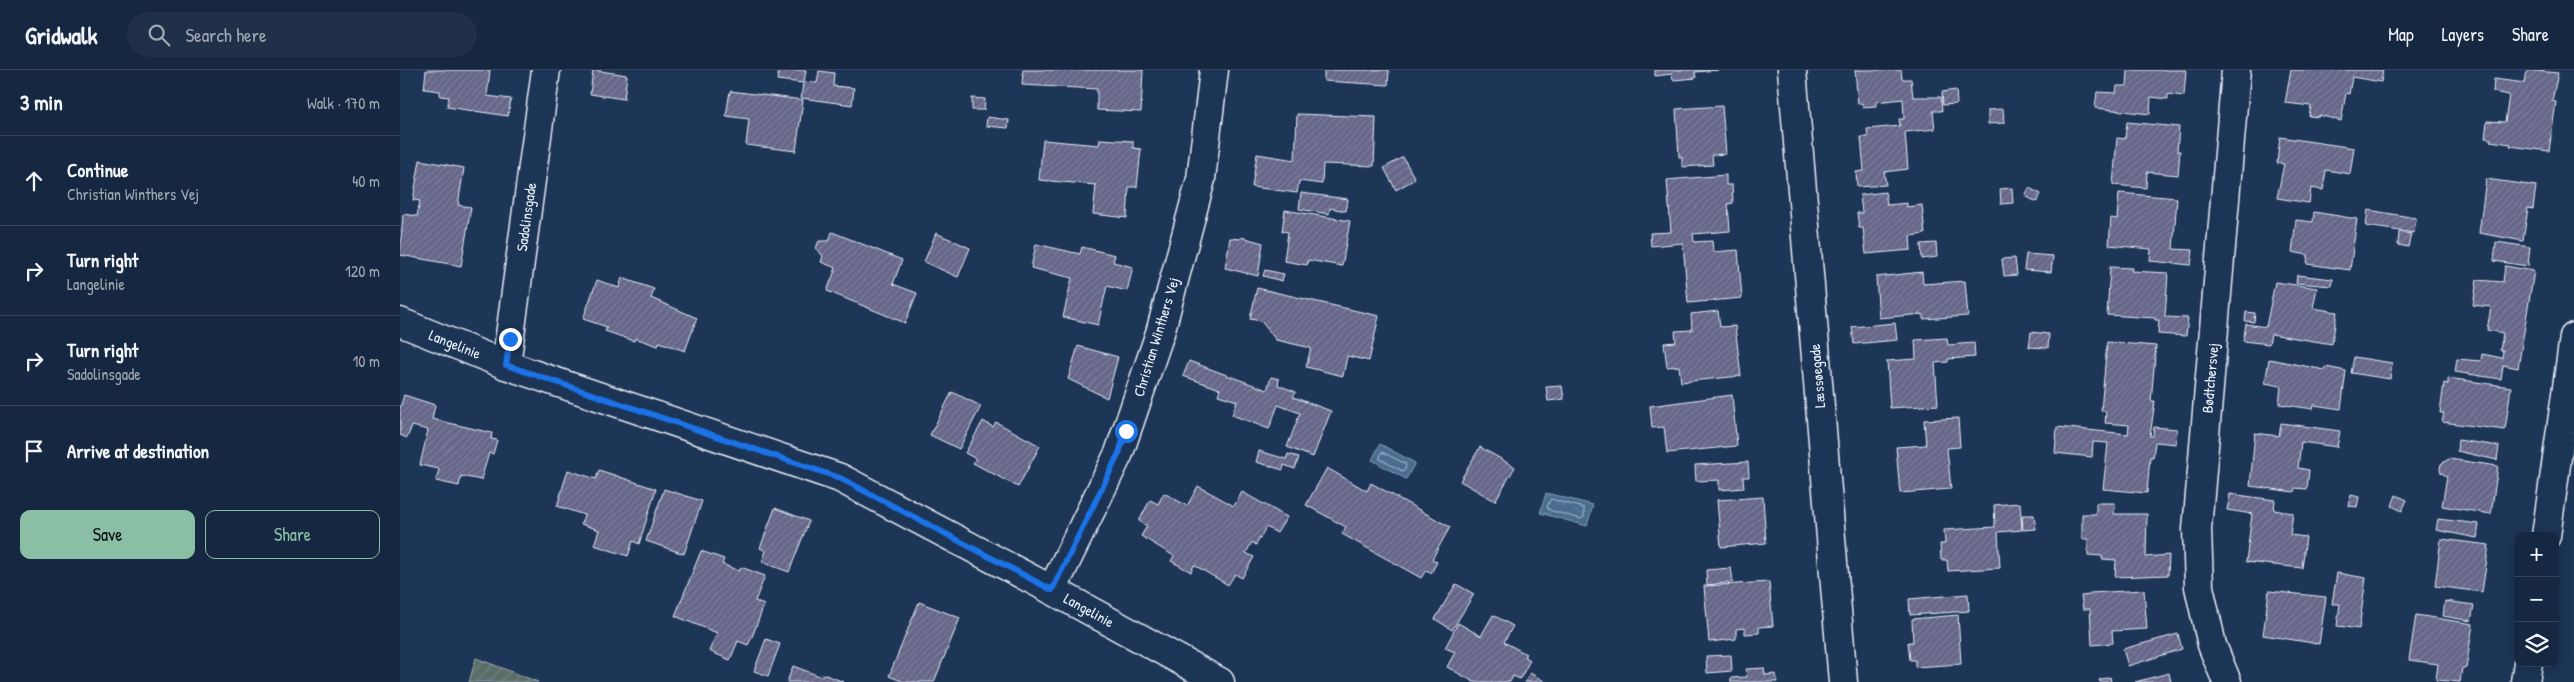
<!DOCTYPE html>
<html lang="en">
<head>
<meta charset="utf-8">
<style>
  :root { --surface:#162841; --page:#1f3048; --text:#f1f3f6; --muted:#9ea6b1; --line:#35445a; --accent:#8abfa5 }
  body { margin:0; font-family:"Patrick Hand",sans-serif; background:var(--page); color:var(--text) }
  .controls { position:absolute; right:15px; bottom:15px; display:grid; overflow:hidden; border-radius:10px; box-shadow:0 2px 12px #0003 }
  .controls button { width:45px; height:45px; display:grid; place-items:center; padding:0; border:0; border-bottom:1px solid var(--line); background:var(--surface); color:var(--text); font:25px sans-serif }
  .stop { position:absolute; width:15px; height:15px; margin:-11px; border:4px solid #1a73e8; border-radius:50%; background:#fff }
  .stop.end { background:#1a73e8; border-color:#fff; box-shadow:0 1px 5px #0008 }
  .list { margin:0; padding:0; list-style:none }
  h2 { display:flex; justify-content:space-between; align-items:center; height:65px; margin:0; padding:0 20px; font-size:21px }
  h2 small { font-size:16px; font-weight:400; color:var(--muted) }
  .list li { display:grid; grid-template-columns:32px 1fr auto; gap:15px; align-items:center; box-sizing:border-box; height:90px; padding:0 20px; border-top:1px solid var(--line) }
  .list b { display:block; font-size:19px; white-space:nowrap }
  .list p { margin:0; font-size:16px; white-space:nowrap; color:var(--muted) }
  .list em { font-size:16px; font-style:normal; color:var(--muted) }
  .actions { display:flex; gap:10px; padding:15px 20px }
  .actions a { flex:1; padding:11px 0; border:1px solid var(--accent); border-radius:10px; text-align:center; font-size:18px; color:var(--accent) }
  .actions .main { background:var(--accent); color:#111 }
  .icon { flex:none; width:28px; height:28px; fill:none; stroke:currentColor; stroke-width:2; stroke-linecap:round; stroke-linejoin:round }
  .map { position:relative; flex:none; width:2174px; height:612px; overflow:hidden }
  header { display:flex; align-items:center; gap:30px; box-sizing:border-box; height:70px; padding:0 25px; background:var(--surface); border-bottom:1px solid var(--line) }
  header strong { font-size:24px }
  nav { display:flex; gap:28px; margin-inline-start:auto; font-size:18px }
  .search { width:350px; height:45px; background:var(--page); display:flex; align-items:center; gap:12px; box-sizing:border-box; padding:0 18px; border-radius:28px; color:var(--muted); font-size:19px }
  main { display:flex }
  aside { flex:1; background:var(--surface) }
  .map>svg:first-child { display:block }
  .garden { fill:url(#garden-furrows); stroke:#a1afb0 }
  .water { fill:url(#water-ripples); stroke:#88a1b9 }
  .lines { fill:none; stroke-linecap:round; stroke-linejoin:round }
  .shore { stroke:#a8bcce; stroke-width:1 }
  .building { fill:url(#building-hatch); stroke:#e8f1f8 }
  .street-casing { stroke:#e8f1f8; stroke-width:31 }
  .secondary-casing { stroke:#e8f1f8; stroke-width:31 }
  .street { stroke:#1d3557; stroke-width:28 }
  .secondary { stroke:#1d3557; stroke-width:28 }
  .route { stroke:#1a73e8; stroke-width:6 }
  .labels { text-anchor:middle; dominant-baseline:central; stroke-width:4; stroke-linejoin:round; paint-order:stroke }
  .street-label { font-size:15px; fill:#e8f1f8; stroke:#1d3557 }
</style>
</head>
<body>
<header>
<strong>Gridwalk</strong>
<div class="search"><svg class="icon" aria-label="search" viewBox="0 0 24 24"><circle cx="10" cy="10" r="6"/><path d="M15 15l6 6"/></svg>Search here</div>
<nav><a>Map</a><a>Layers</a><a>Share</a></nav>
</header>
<main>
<aside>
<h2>3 min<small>Walk · 170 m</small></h2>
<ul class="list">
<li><svg class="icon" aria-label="ahead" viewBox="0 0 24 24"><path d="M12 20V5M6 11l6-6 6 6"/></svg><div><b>Continue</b><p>Christian Winthers Vej</p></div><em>40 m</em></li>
<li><svg class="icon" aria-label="right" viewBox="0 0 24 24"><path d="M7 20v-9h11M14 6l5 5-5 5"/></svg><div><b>Turn right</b><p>Langelinie</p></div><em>120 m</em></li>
<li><svg class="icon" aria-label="right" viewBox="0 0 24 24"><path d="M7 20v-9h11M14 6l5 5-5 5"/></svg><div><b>Turn right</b><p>Sadolinsgade</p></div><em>10 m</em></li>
<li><svg class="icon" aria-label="arrive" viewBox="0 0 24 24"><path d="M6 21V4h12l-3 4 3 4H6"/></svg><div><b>Arrive at destination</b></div></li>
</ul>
<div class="actions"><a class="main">Save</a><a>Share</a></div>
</aside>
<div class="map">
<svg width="2174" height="612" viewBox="0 0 2174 612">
  <defs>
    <pattern id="garden-furrows" width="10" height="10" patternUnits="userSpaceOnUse" patternTransform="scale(1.25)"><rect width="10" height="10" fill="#5a6d68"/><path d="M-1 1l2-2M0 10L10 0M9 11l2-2" fill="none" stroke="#72827e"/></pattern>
    <pattern id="water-ripples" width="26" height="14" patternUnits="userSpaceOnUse" patternTransform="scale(1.25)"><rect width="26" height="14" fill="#486c8f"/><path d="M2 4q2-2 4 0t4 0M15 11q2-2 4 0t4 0" fill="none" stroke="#6281a0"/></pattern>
    <pattern id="building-hatch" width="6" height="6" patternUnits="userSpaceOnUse" patternTransform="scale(1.25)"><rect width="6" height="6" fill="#666689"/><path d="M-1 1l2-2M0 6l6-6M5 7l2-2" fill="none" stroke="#7c7c9a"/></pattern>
  </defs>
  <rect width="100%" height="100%" fill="#1d3557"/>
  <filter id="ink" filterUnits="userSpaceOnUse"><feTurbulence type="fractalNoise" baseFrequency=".02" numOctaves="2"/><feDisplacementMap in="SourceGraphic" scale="10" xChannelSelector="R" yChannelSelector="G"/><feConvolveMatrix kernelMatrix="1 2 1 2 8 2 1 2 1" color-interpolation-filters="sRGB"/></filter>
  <g filter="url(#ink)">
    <polygon class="garden" points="76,588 138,612 69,612"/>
    <g class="water">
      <polygon points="980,374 1015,393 1006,409 972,390"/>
      <polygon points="1146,423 1193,435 1187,456 1140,443"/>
    </g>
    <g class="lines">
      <g class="shore">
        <polygon points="982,382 1006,394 1005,400 1002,401 980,389"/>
        <polygon points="1151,429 1184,438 1184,447 1181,449 1149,440 1147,437"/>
      </g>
    </g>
    <g class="building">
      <polygon points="26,0 90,0 87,26 111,29 108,46 47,37 49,27 40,26 40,21 24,19"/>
      <polygon points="193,0 227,5 224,29 190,24"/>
      <polygon points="379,0 406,0 404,12 417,13 419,1 434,3 433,16 454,18 452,35 401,28 403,13 377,10"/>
      <polygon points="623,0 743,0 741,42 697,40 697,19 622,15"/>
      <polygon points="924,0 989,0 988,15 924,11"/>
      <polygon points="1255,0 1318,0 1295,2 1296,8 1273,10 1272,4 1255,6"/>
      <polygon points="1455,0 1501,0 1502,9 1511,9 1513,27 1541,27 1542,41 1533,41 1535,59 1505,62 1508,99 1484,102 1486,115 1457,117 1456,102 1464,101 1461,67 1468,67 1467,59 1500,56 1499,49 1504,49 1503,29 1476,32 1476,36 1463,37 1462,33 1458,34"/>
      <polygon points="1728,0 1786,0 1784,26 1768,24 1768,29 1751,27 1750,44 1695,38 1697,22 1716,23 1717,16 1727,16"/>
      <polygon points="1891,0 1983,0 1981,12 1952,7 1949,24 1946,23 1941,51 1919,45 1919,47 1909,46 1911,36 1885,33"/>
      <polygon points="2127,0 2158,3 2152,31 2156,32 2149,81 2110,76 2111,74 2090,71 2091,69 2085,68 2087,51 2105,52 2109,25 2093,22 2094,9 2125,13"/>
      <polygon points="1556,20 1557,34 1543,35 1542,22"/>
      <polygon points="330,21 403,30 396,81 346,75 349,49 326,46"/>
      <polygon points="572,28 585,29 584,40 572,40"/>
      <polygon points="1322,36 1326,84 1312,85 1313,95 1282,97 1282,87 1279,87 1276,39"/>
      <polygon points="1603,39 1604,53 1588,54 1588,40"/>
      <polygon points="897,44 976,47 974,96 923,94 922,114 899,111 897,123 852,117 857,84 895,90"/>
      <polygon points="587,47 609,50 608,58 586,56"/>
      <polygon points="1727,52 1779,57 1777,81 1780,81 1778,105 1747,102 1746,118 1713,115 1717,68 1725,69"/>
      <polygon points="1880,67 1954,78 1950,104 1926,100 1923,120 1911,118 1909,133 1877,128 1884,94 1877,93"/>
      <polygon points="700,69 733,71 733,78 741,79 737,117 729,117 727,148 693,144 696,115 639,110 643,70 699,75"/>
      <polygon points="1003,87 1015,109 996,120 984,98"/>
      <polygon points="20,90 64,98 58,135 71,137 61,196 0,185 3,144 17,146 20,131 13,130"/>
      <polygon points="1326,105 1326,115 1332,115 1333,133 1328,134 1330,161 1293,164 1294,172 1312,171 1313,182 1338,180 1342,228 1288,233 1283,173 1251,176 1250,163 1271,162 1267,110"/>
      <polygon points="2086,109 2136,116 2133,139 2128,138 2123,171 2079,163"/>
      <polygon points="1612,118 1613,133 1601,134 1600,119"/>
      <polygon points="1629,118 1641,124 1637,132 1625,126"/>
      <polygon points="1485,122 1487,135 1507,133 1507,137 1522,135 1525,164 1510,166 1511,180 1466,184 1463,158 1459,158 1457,143 1462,143 1460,125"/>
      <polygon points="901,123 948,129 946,141 930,138 929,144 899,139"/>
      <polygon points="1719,123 1777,128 1773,179 1793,180 1791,195 1750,191 1751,179 1709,175 1711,148 1717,149"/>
      <polygon points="885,140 950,151 942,196 908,190 907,195 884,191 888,162 882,161"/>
      <polygon points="1968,140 2016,148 2014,163 1966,156"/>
      <polygon points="1914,142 1957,149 1950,200 1907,194 1908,185 1892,182 1896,150 1913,152"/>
      <polygon points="432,162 502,190 493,214 517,223 505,253 427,221 436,198 421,192 423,186 416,178 419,171 429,171"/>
      <polygon points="1999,162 2011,164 2008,177 1998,175"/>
      <polygon points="536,163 570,178 558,207 524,192"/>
      <polygon points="841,167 863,173 858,206 825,198 830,168 840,169"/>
      <polygon points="2096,172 2130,177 2128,196 2094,191"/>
      <polygon points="1536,173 1537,187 1522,189 1521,174"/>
      <polygon points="636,174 680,184 682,177 715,185 713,192 733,197 727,221 707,216 698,255 663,247 672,208 631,198"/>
      <polygon points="1626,184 1653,186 1651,202 1624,200"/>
      <polygon points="1615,188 1617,205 1604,206 1602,189"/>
      <polygon points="2105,196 2134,201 2118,298 2103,295 2101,309 2055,302 2057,289 2081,291 2082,284 2102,288 2103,280 2100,280 2103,263 2087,260 2091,237 2073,235 2077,210 2103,212"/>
      <polygon points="1710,197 1732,198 1731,201 1768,203 1765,247 1788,248 1786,266 1758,264 1759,250 1755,250 1755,248 1707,245"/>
      <polygon points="865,200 884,204 882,211 863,206"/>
      <polygon points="1522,202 1523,214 1565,211 1568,246 1523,249 1523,244 1479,248 1476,207"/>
      <polygon points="1897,205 1933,209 1932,216 1896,213"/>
      <polygon points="222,208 254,219 251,228 297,248 285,281 259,272 258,276 235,268 234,271 205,261 207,257 183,249 197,210 219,218"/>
      <polygon points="1875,212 1917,218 1913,238 1937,242 1932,274 1871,264 1869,274 1843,271 1846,254 1866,257"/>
      <polygon points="857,218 979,246 969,291 947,286 943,306 906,297 911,278 876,270 861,251 850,249"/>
      <polygon points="1318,241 1320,257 1335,256 1341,306 1281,312 1279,296 1267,297 1264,273 1276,272 1275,261 1292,260 1291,244"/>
      <polygon points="1846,242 1855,243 1854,252 1845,251"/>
      <polygon points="1495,253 1497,270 1454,274 1452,257"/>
      <polygon points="1631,262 1649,264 1648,278 1629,277"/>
      <polygon points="1547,268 1548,275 1574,273 1575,287 1548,289 1548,292 1535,293 1538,335 1490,338 1487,291 1516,289 1515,270"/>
      <polygon points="1707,272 1756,276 1751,331 1755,331 1750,366 1753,366 1754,357 1777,359 1776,374 1755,372 1753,387 1750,387 1747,423 1703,419 1708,373 1693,372 1692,387 1655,383 1657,357 1728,364 1729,355 1705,353 1706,341 1701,341"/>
      <polygon points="678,276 718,287 707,328 668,309"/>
      <polygon points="1954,287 1992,293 1990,309 1951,303"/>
      <polygon points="1869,289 1925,300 1926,297 1946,301 1941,339 1914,335 1913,339 1879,334 1881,316 1865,313"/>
      <polygon points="789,291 867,320 871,307 879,309 878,315 896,322 893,327 931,341 913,387 887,377 900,343 878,335 869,359 832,345 837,331 818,325 820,319 783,306"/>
      <polygon points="2048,308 2111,317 2105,360 2042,352 2044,343 2040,343 2044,313 2048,314"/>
      <polygon points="1162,316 1164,329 1148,331 1146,317"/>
      <polygon points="552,322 581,336 559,379 530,365"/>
      <polygon points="4,325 35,335 32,349 92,363 91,369 97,370 93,384 89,383 81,410 61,406 59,416 36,411 39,399 20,395 28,360 12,356 7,368 0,365 0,338"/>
      <polygon points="1332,325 1337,376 1267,383 1264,357 1252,358 1250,336"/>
      <polygon points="1558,348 1560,377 1547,378 1551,419 1500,423 1496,377 1526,375 1524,350"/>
      <polygon points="583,351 593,357 596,352 640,376 618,417 573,393 576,389 565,383"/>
      <polygon points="1881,353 1940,361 1937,377 1901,372 1898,398 1909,400 1907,419 1895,418 1894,422 1850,416 1855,363 1879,366"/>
      <polygon points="2058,370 2099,376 2097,390 2057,381"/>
      <polygon points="1080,377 1115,397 1095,431 1060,411"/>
      <polygon points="859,381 886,389 888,384 899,387 895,399 884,395 883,400 856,392"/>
      <polygon points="2049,389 2098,396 2091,444 2042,436 2047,406 2041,403 2040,399 2041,394"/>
      <polygon points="1348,392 1349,407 1343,407 1344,418 1319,420 1319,410 1296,411 1295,395"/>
      <polygon points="927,398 967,421 971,413 1050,457 1032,489 1037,492 1031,503 1026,500 1021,508 942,464 946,457 906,435"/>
      <polygon points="168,400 196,409 199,400 256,419 239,474 233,471 228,486 194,475 199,460 181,454 184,445 157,436"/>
      <polygon points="798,416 834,436 842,422 887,447 877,463 866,457 856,475 852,472 846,483 854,487 842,508 835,504 828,515 794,495 791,502 771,491 774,486 741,466 747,456 739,451 750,430 758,434 764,423 787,436"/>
      <polygon points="264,419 302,431 284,484 246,471"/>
      <polygon points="1830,424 1875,430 1874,440 1893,443 1890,465 1906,467 1902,498 1846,492 1852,444 1827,440"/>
      <polygon points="1951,425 1959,427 1957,437 1949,436"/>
      <polygon points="1996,425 2007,430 2002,441 1992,436"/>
      <polygon points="1363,427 1366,473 1321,477 1317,430"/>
      <polygon points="1620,433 1622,460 1598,462 1600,498 1548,501 1547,490 1541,490 1540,474 1545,474 1544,460 1595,457 1594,435"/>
      <polygon points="1696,433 1715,433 1714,444 1747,444 1746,487 1769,485 1768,505 1715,507 1716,490 1702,489 1702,486 1688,485 1688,469 1682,469 1682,444 1696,444"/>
      <polygon points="375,438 409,451 389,502 362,492 366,481 360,478"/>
      <polygon points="1622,445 1634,445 1636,459 1623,460"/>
      <polygon points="2038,449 2079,454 2077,468 2036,460"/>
      <polygon points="2041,469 2089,475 2082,522 2035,516"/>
      <polygon points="301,481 324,489 322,494 339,501 341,497 365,506 355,531 364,535 352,567 348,575 338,571 330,590 309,581 317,563 275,546"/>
      <polygon points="1331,498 1333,512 1307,515 1306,500"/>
      <polygon points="1937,503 1966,508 1959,559 1937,556 1940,534 1932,534"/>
      <polygon points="1369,512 1373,556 1359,557 1359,563 1345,564 1345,558 1336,559 1336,569 1309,572 1304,516"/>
      <polygon points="1056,514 1074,524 1052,560 1035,549"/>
      <polygon points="1744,520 1747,559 1712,561 1713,573 1692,575 1690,539 1683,539 1681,526 1690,525 1690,523"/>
      <polygon points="1869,521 1926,527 1919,574 1863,565"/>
      <polygon points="1568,524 1569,541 1510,545 1509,529"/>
      <polygon points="2045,531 2074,535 2071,551 2043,546"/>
      <polygon points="519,532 560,548 534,612 504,612 489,606"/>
      <polygon points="1093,545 1113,556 1104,572 1126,584 1124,586 1130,590 1120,609 1113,606 1110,612 1074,612 1047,597 1055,582 1045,578 1058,553 1081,566"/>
      <polygon points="1558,545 1561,594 1515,597 1515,590 1510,590 1508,572 1513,572 1512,549"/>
      <polygon points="2016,545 2073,554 2066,598 2062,598 2060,612 2036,610 2038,594 2009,590"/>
      <polygon points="1778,564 1782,579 1728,596 1723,579"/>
      <polygon points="366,569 380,574 368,606 354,601"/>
      <polygon points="1331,585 1332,601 1307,603 1306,586"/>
      <polygon points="393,596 422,607 423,604 444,612 387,612"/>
      <polygon points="1364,598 1365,605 1376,604 1377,612 1331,612 1331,608 1347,607 1346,599"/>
      <polygon points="1130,603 1146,612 1125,612"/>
      <polygon points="1769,603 1771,612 1735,612"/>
      <polygon points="1710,607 1711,612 1700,612 1699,610"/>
    </g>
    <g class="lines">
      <defs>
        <g id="street">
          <polyline points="0,252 106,295 440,408 652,520 820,612"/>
          <polyline points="106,295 146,0"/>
          <polyline points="2146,466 2174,267"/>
          <polyline points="652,520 719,383 760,263 801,109 814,0"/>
          <polyline points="1827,612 1812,575 1799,517 1797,459 1836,0"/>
          <polyline points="2125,612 2128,593"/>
        </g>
        <polyline id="secondary" points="1392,0 1443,612"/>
      </defs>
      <use href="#street" class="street-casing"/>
      <use href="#secondary" class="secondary-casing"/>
      <use href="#street" class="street"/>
      <use href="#secondary" class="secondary"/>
    </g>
  </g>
  <g class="lines" filter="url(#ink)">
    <polyline class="route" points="110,269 106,295 440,408 652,520 719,383 726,361"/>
  </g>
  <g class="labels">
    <g class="street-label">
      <text transform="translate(126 147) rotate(-82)">Sadolinsgade</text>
      <text transform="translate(756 267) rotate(-73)">Christian Winthers Vej</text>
      <text transform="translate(55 274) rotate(22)">Langelinie</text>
      <text transform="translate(1417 306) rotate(-95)">Læssøegade</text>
      <text transform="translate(1810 308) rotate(-85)">Bødtchersvej</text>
      <text transform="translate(689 540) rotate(29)">Langelinie</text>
    </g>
  </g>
</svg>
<div class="controls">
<button>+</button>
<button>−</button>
<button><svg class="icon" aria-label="layers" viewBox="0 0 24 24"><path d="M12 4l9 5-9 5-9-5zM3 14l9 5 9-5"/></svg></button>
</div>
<div class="stop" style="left:726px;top:361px"></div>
<div class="stop end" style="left:110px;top:269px"></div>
</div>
</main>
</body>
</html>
